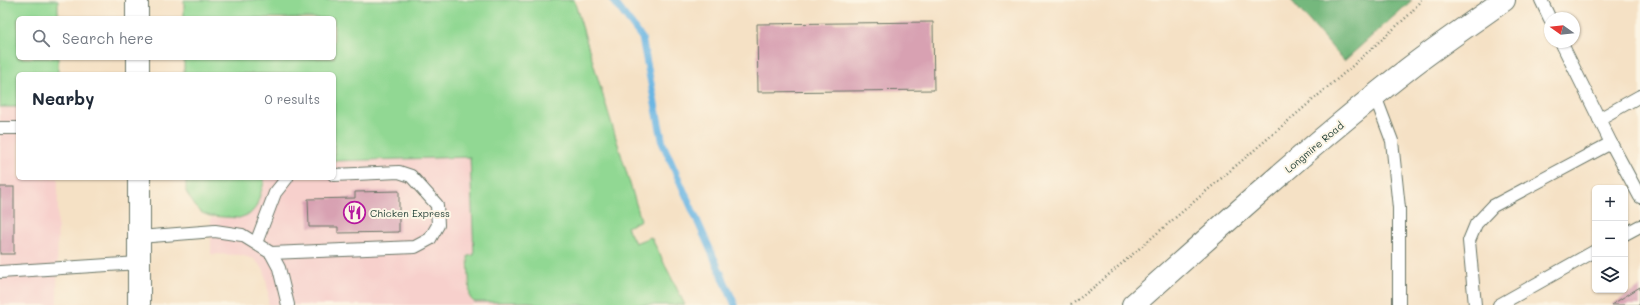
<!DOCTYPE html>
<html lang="en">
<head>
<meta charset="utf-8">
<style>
  :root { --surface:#fff; --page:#f6f6f7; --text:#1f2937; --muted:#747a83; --line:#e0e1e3 }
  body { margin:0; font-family:Mali,sans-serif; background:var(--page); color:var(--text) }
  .controls { position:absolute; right:12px; bottom:12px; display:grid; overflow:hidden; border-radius:6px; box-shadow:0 1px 3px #0004 }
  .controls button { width:36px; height:36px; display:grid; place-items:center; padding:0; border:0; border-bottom:1px solid var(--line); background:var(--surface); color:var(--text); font:20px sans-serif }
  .compass { position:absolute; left:1544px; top:12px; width:36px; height:36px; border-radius:50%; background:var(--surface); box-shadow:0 1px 3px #0004; rotate:285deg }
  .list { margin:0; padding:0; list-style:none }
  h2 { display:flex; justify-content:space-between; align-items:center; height:52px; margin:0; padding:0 16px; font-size:17px }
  h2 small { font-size:13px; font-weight:400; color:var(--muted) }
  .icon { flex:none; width:22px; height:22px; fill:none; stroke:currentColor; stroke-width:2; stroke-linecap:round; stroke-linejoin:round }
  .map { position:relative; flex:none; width:1640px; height:305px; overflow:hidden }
  .search { position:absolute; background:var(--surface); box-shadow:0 1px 3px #0004; left:16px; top:16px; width:320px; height:44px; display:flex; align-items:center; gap:10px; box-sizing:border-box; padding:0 14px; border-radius:6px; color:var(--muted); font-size:15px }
  .panel { position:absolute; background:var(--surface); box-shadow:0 1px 3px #0004; left:16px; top:72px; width:320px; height:108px; border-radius:6px }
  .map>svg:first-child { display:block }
  .built { fill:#f7d0cc }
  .green { fill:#91d893; stroke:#588a64 }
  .forest { fill:#74b87d; stroke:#4a7a58 }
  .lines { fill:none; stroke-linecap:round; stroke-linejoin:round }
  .stream { stroke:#6ab6e3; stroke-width:7 }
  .building { fill:#d8a1b2 }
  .service-casing { stroke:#6a7667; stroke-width:14 }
  .secondary-casing { stroke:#6a7667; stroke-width:24 }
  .primary-casing { stroke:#6a7667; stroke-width:24 }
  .path { stroke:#6a7667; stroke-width:2.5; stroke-dasharray:1 3; stroke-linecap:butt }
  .service { stroke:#fff; stroke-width:12 }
  .secondary { stroke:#fff; stroke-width:22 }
  .primary { stroke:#fff; stroke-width:22 }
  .labels { text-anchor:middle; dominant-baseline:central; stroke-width:4; stroke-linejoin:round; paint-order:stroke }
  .street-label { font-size:10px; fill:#1f3d34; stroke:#fcf5e5 }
  .poi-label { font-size:10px; fill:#1f3d34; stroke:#fcf5e5; text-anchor:start }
</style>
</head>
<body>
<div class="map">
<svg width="1640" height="305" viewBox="0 0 1640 305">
  <rect width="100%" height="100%" fill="#fcf5e5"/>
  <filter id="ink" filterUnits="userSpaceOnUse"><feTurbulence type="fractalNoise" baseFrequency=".025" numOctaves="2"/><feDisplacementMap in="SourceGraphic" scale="8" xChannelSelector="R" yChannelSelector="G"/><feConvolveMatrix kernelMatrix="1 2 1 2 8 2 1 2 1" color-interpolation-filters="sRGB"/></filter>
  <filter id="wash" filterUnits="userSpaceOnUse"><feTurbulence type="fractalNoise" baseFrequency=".012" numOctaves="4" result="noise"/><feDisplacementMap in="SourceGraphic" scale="16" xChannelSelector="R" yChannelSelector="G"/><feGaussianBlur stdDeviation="0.9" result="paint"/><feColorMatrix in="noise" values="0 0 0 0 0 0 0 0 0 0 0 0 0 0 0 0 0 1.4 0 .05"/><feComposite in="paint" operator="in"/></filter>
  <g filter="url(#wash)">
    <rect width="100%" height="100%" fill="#f5e1c5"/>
    <g class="built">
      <polygon points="0,107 18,107 18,178 58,178 57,305 0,305"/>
      <polygon points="470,157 474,255 467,256 469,298 474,302 513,301 530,302 536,305 268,305 268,290 264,270 254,259 240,255 211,254 211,218 239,218 250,214 256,207 265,183 265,178 334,178 334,161"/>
    </g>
    <g class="green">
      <polygon points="0,0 58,0 58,18 18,18 18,58 58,58 58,74 18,74 18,107 0,107"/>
      <polygon points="184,0 574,0 641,220 627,227 635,243 651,237 685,305 537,305 530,302 474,302 470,298 468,256 474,255 470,157 334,161 334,74 184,74 184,58 334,58 334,18 184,18"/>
      <polygon points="186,178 264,178 264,183 256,207 250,214 239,218 210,216 202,213 195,206 186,192"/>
    </g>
    <polygon class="forest" points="1291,0 1412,0 1344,61"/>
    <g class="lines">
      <polyline class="stream" points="613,0 642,38 663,144 735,305"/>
    </g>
    <g id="blocks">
      <g class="building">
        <polygon points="933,22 934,90 758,92 757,24"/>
        <rect x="0" y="187" width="14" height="67"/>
        <polygon points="399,191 399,232 338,233 338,227 309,227 308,199 355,198 355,192"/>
        <polygon points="1640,287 1640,305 1611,305"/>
      </g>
    </g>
  </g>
  <g filter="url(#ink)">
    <use href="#blocks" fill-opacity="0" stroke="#6a7667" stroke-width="1"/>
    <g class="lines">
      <defs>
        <g id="service">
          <polyline points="1541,0 1550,19"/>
          <polyline points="1375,96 1392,141 1399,208 1399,305"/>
          <polyline points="1599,119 1640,96"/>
          <polyline points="0,128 18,128"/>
          <polyline points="1611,143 1640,197"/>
          <polyline points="1625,234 1640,226"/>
          <polyline points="139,237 215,231 242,235 271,253 279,268 288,305"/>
          <polyline points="256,243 275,193 287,178"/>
          <polyline points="271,253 415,247 430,239 438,225 437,205 411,176 399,172 334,175"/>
          <polyline points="0,272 139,263"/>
          <polyline points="1475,305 1469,241 1476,224 1493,206 1611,143 1561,42"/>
          <polyline points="1499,305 1595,251"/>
        </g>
        <path id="secondary" d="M1133,305C1223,225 1313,143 1408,69C1439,45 1472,23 1504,0"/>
        <g id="primary">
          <polyline points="137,0 137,18"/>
          <polyline points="138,58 138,74"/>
          <polyline points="139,178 139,305"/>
        </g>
      </defs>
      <use href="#service" class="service-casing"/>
      <use href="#secondary" class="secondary-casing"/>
      <use href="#primary" class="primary-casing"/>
      <polyline class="path" points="1071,305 1099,283 1349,69 1410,14 1421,0"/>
      <use href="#service" class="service"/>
      <use href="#secondary" class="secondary"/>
      <use href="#primary" class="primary"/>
    </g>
  </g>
  <defs>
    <symbol id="restaurant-ring" viewBox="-11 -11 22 22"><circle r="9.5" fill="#fcf5e5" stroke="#b5179e" stroke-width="1.5"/><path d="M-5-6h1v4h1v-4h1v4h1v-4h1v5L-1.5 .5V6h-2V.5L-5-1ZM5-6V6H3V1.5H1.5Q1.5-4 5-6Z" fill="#b5179e"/></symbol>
  </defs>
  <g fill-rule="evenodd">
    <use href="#restaurant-ring" x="342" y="200" width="25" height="25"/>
  </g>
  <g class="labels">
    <g class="street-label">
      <text transform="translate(1314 147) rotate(-40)">Longmire Road</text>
    </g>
    <g class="poi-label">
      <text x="370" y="213">Chicken Express</text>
    </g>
  </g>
</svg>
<div class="controls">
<button>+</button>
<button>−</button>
<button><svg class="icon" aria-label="layers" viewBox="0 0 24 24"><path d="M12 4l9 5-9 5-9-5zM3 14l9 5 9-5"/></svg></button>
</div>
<svg class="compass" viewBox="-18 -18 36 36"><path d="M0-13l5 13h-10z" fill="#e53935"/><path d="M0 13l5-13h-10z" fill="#747a83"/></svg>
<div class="search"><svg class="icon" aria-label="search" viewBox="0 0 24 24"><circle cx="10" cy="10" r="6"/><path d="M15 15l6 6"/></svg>Search here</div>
<section class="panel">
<h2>Nearby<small>0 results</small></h2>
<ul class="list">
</ul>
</section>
</div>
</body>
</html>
